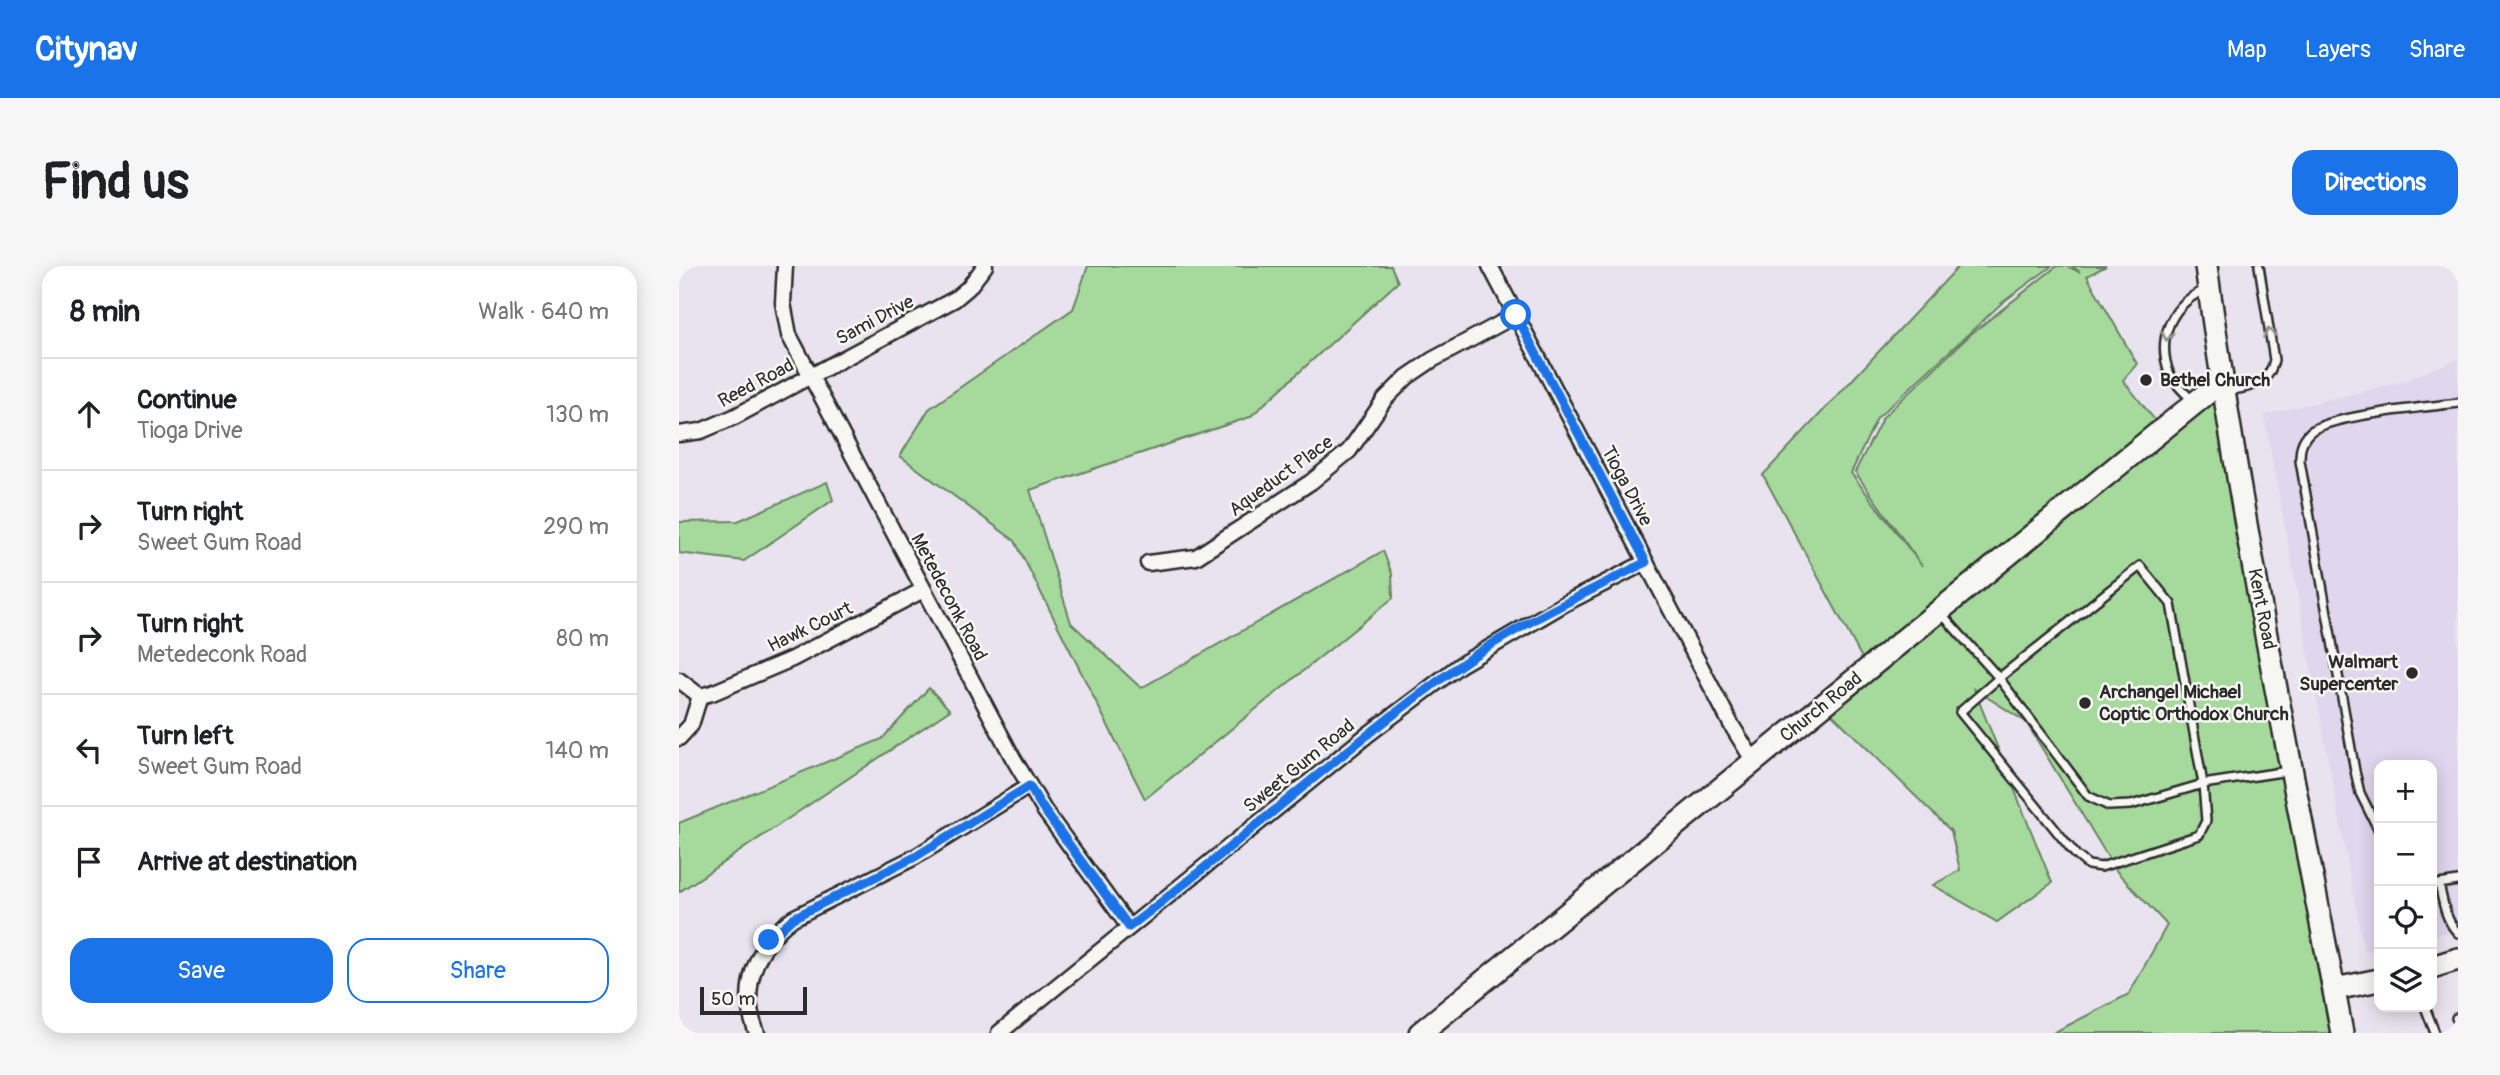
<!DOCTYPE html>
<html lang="en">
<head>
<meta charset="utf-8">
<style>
  :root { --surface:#fff; --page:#f6f6f6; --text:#202124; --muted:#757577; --line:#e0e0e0; --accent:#1a73e8 }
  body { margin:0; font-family:Pangolin,sans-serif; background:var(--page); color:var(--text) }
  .controls { position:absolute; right:21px; bottom:21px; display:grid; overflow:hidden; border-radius:14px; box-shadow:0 4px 18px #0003 }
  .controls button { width:63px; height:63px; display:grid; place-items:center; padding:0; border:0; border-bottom:2px solid var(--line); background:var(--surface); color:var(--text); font:35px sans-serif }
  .scale { position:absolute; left:21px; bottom:18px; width:107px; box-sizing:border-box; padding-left:7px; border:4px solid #2b2b2b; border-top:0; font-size:19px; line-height:24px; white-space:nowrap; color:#2b2b2b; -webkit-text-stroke:5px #f6f6f2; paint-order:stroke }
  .stop { position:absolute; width:21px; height:21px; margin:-16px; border:5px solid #1a73e8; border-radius:50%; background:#fff }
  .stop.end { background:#1a73e8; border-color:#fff; box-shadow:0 2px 7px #0008 }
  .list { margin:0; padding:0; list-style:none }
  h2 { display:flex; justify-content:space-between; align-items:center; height:91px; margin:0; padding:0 28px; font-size:30px }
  h2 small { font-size:23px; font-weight:400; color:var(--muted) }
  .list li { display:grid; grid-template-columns:46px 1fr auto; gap:21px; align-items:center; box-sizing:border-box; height:112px; padding:0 28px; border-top:2px solid var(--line) }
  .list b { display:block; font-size:26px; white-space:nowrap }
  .list p { margin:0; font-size:23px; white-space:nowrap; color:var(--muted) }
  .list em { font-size:23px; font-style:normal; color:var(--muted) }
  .actions { display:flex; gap:14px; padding:21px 28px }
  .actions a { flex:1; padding:16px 0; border:2px solid var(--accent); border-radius:21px; text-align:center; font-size:24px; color:var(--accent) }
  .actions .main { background:var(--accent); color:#fff }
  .icon { flex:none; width:38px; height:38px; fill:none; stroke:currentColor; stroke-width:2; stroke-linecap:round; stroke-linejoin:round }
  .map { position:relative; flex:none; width:1779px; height:767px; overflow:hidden; border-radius:21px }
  header { display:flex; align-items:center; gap:42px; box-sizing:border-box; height:98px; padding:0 35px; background:var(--accent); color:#fff }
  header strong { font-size:33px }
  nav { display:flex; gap:38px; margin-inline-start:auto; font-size:24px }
  .intro { display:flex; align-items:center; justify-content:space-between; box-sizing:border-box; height:168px; padding:0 42px }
  h1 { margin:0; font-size:49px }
  .button { padding:18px 32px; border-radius:21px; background:var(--accent); color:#fff; font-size:24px; font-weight:700 }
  main { display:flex; gap:42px; padding:0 42px }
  aside { flex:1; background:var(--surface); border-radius:21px; box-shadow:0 4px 18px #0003 }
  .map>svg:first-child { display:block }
  .built { fill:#e0d6ed }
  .green { fill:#a6da9c; stroke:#688264; stroke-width:2 }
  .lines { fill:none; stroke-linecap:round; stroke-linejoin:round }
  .lane-casing { stroke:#2b2b2b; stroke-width:12 }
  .street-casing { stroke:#2b2b2b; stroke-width:19 }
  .secondary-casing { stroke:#2b2b2b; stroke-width:26 }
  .lane { stroke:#f6f6f2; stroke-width:7 }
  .street { stroke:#f6f6f2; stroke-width:14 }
  .secondary { stroke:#f6f6f2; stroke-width:21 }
  .oneway { stroke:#90908e }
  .route { stroke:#1a73e8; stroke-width:9 }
  .poi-dot { fill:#2b2b2b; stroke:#f6f6f2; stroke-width:2.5 }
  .labels { text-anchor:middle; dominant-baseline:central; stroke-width:5; stroke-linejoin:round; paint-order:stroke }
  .street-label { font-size:19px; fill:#2b2b2b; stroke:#f6f6f2 }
  .poi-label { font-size:19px; font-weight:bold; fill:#2b2b2b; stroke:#f6f6f2; text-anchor:start }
</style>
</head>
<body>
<header>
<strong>Citynav</strong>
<nav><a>Map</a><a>Layers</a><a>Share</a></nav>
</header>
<div class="intro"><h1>Find us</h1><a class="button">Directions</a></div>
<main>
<aside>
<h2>8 min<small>Walk · 640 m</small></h2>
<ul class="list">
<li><svg class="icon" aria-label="ahead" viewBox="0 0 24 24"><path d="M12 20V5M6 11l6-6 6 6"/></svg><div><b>Continue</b><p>Tioga Drive</p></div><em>130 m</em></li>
<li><svg class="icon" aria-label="right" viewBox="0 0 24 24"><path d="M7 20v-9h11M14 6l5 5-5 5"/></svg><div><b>Turn right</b><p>Sweet Gum Road</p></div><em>290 m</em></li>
<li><svg class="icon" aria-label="right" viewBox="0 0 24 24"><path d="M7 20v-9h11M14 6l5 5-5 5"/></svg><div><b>Turn right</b><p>Metedeconk Road</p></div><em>80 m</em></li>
<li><svg class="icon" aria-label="left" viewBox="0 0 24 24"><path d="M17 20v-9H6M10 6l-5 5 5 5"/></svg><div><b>Turn left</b><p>Sweet Gum Road</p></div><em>140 m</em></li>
<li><svg class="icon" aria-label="arrive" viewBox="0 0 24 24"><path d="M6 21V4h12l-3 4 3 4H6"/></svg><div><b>Arrive at destination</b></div></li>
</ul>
<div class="actions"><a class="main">Save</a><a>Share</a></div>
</aside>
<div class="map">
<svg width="1779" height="767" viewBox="0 0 1779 767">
  <rect width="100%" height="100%" fill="#e9e3ef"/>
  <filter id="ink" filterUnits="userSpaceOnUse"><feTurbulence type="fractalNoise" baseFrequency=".0143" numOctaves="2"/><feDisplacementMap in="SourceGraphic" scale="14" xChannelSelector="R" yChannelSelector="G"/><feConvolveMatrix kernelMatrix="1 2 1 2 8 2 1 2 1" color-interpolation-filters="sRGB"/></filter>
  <g filter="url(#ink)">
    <polygon class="built" points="1779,93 1779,664 1753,670 1753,499 1700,499 1700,682 1685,685 1585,149 1722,116"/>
    <g class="green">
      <polygon points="409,0 712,0 719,16 571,151 351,224 392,357 462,422 704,285 713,308 714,332 466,533 336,275 221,190 250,143 394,43"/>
      <polygon points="1280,0 1373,0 1324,36 1198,152 1172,207 1243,300 1176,206 1204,151 1292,68 1378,0 1387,0 1401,6 1393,0 1427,0 1408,10 1458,98 1444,114 1479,158 1544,117 1660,767 1374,767 1450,728 1488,659 1438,606 1347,456 1295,423 1373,617 1318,656 1254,619 1281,604 1272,565 1148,443 1191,407 1084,209"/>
      <polygon points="148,216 154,234 65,295 0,287 0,256 59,255"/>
      <polygon points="250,422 271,444 0,626 0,557 203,473"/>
    </g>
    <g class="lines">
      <defs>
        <g id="lane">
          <path d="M1549,125C1571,121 1590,119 1595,94L1580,0"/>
          <path d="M1514,135C1504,125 1491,114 1488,100C1479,67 1496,36 1526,24"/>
          <polyline points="1261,346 1320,412 1461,300 1492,338 1524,518 1609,505"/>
          <polygon points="1320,412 1409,530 1430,540 1452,539 1524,518 1527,555 1520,569 1422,601 1409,599 1397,589 1281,446"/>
          <path d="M1700,565L1681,527L1676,505L1621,195C1621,183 1622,175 1631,166C1651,149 1749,141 1779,137"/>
          <path d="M1779,615L1760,618C1764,635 1766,654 1779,667"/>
          <polyline points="1746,741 1756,767"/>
          <polyline points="1777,752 1779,752"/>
        </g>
        <g id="street">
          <polyline points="106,0 104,37 110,69 334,492 365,544 450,661"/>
          <polyline points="811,0 1053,460 1074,494"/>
          <polyline points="0,168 22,165 55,151 276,33 289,22 306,0"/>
          <polyline points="469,297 517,291 632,216 670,185 706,133 728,111 753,94 837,49"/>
          <polyline points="0,414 21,430 12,459 0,472"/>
          <polyline points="21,430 33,427 113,393 244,324"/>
          <path d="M78,767C59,723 77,679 114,652L236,591L350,520"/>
          <polyline points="320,767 687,470 781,399 885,338 967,296"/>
        </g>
        <g id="secondary">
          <path d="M1527,0C1561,257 1615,512 1663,767"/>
          <polyline points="1753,701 1779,693"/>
          <polyline points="1656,723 1700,714"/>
          <polyline points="741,767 1543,115"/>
        </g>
      </defs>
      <use href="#lane" class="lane-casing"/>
      <use href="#street" class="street-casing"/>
      <use href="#secondary" class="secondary-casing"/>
      <use href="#lane" class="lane"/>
      <use href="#street" class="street"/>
      <use href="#secondary" class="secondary"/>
    </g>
    <defs><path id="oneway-chevron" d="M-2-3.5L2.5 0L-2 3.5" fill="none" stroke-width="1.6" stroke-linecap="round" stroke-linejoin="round" transform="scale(1.75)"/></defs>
    <g class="oneway">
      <use href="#oneway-chevron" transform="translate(1590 67) rotate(-99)"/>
      <use href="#oneway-chevron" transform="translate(1488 70) rotate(100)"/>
    </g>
  </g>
  <g class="lines" filter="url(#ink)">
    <path class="route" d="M90,674L114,652L236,591L350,520L365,544L450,661C562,576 666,481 780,400C838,359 904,329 967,296L837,49"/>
  </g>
  <g class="poi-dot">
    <circle cx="1467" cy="114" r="7"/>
    <circle cx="1733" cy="407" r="7"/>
    <circle cx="1406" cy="437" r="7"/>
  </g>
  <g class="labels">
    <g class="street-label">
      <text transform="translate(196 54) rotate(-28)">Sami Drive</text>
      <text transform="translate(77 117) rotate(-28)">Reed Road</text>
      <text transform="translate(602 210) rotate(-36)">Aqueduct Place</text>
      <text transform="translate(948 220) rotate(62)">Tioga Drive</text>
      <text transform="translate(270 331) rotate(62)">Metedeconk Road</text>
      <text transform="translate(1583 343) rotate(79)">Kent Road</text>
      <text transform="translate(131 361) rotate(-26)">Hawk Court</text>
      <text transform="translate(1142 441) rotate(-39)">Church Road</text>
      <text transform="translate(620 500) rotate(-39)">Sweet Gum Road</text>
    </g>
    <g class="poi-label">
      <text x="1481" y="114">Bethel Church</text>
      <text x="1719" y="396" text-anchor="end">Walmart<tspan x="1719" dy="22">Supercenter</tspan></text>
      <text x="1420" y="426">Archangel Michael<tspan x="1420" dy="22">Coptic Orthodox Church</tspan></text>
    </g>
  </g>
</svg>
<div class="controls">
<button>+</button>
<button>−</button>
<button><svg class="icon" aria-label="locate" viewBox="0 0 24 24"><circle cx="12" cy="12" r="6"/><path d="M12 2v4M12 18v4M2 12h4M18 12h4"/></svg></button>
<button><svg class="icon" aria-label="layers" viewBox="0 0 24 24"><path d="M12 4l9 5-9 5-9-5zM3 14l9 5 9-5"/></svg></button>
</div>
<div class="scale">50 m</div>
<div class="stop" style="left:837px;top:49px"></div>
<div class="stop end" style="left:90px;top:674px"></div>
</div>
</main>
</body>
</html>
